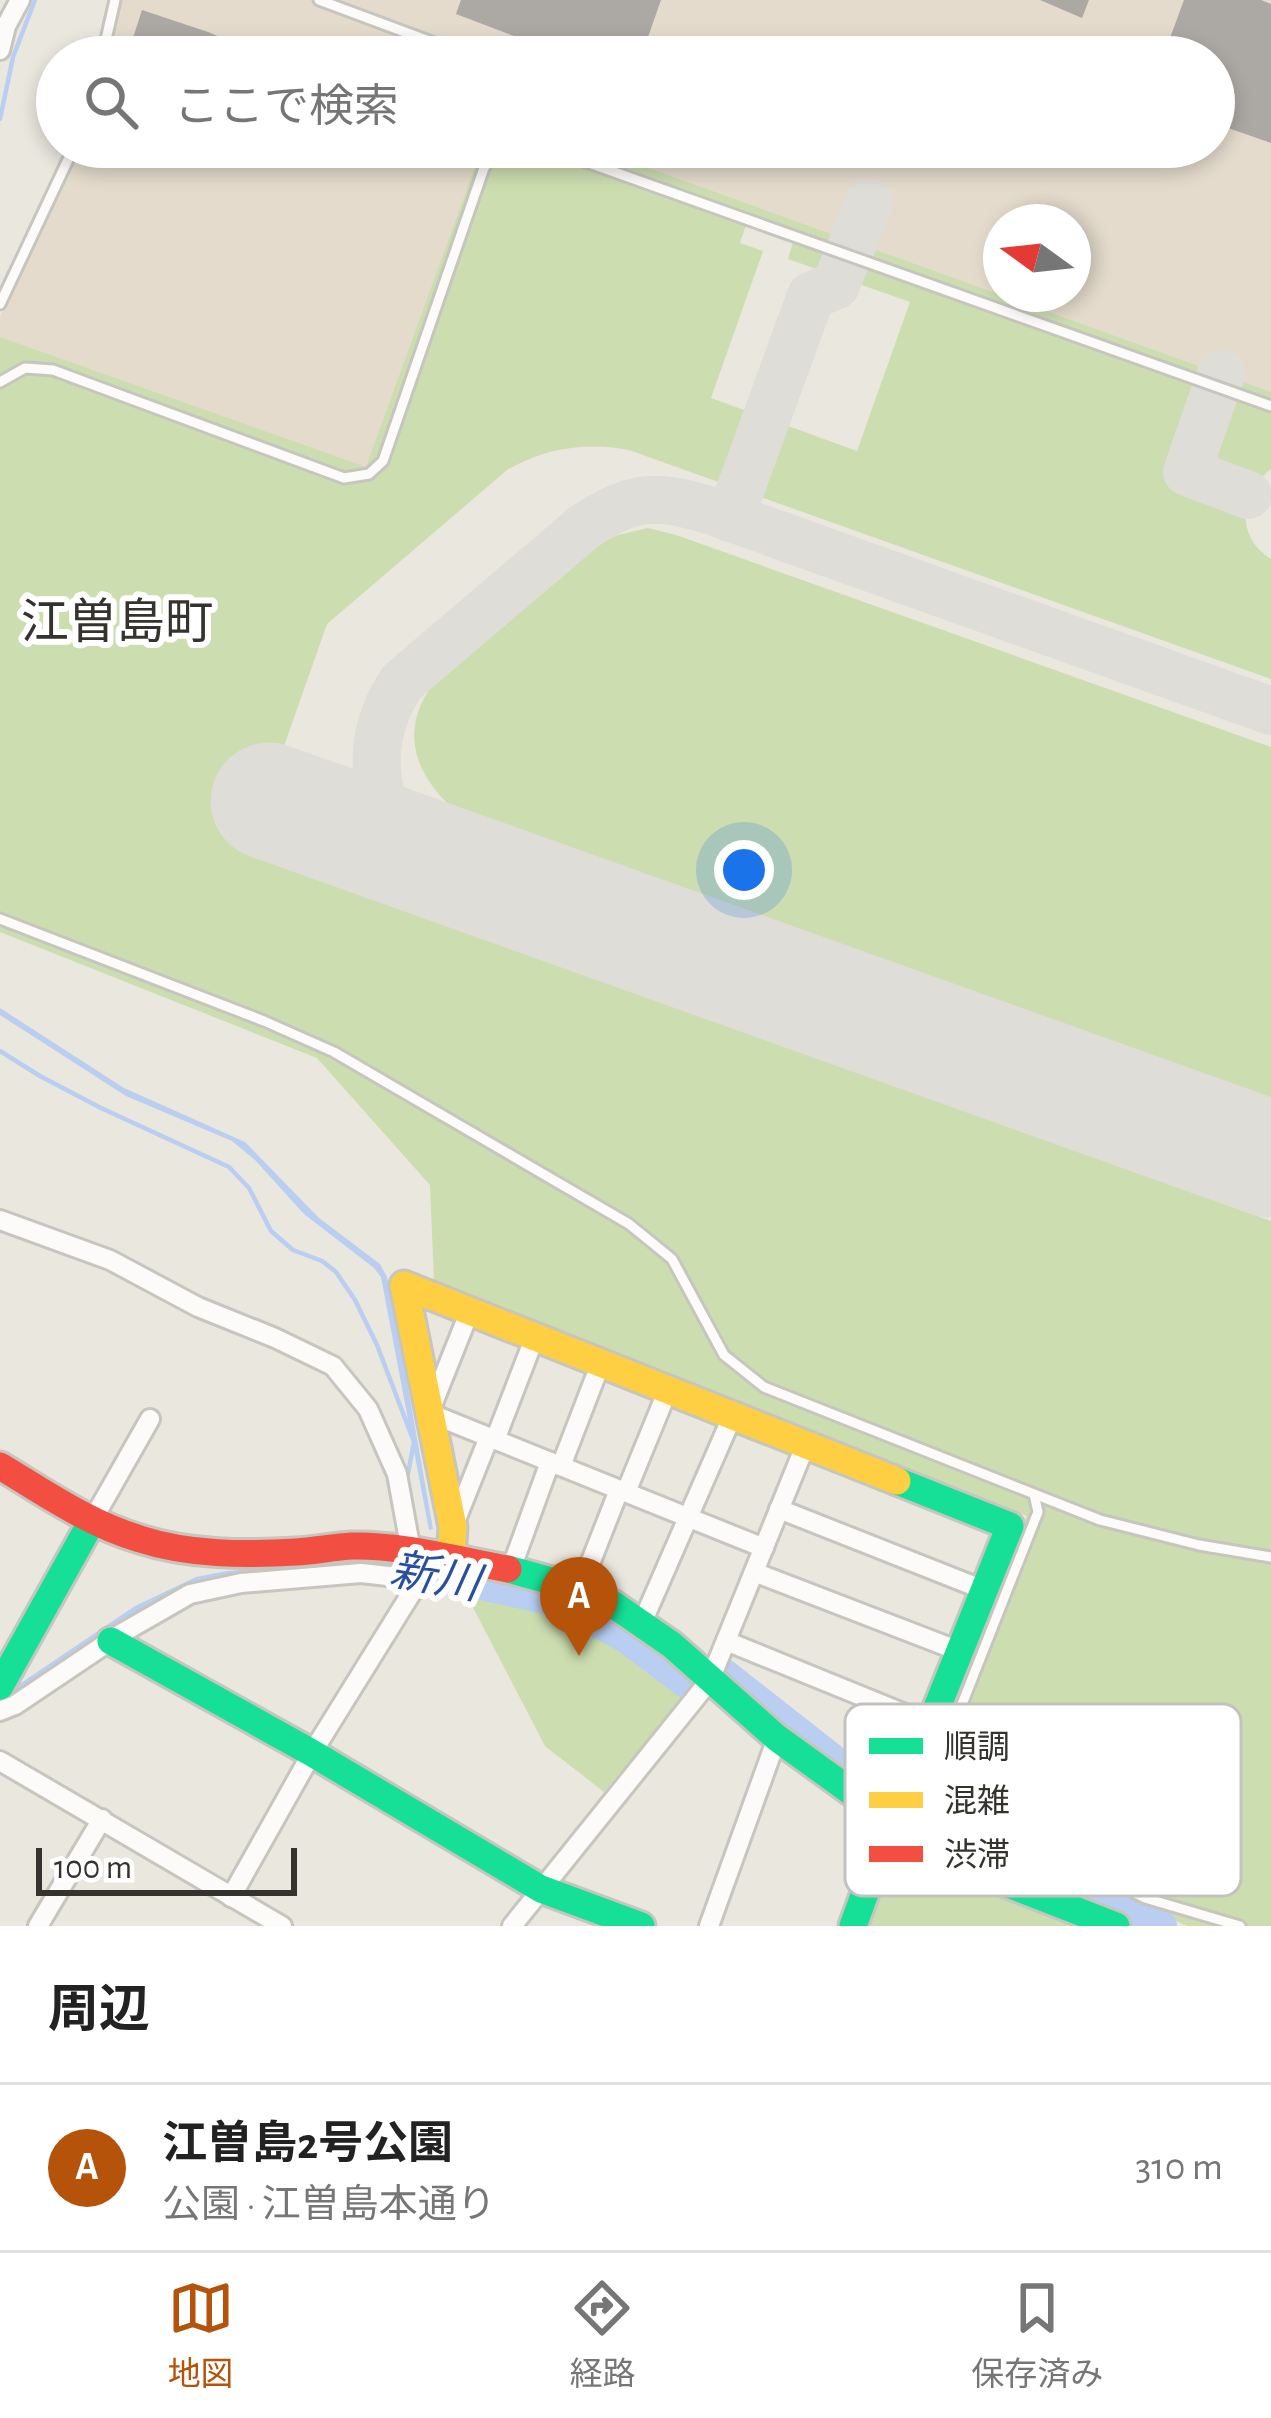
<!DOCTYPE html>
<html lang="ja">
<head>
<meta charset="utf-8">
<style>
  :root { --surface:#fff; --page:#f2f2f2; --text:#222; --muted:#767676; --line:#e0e0e0; --accent:#b45309 }
  body { margin:0; font-family:"Alegreya Sans","Noto Sans JP",sans-serif; background:var(--page); color:var(--text) }
  .compass { position:absolute; left:983px; top:204px; width:108px; height:108px; border-radius:50%; background:var(--surface); box-shadow:0 6px 18px #0003; rotate:285deg }
  .scale { position:absolute; left:36px; bottom:30px; width:261px; box-sizing:border-box; padding-left:12px; border:6px solid #35332d; border-top:0; font-size:33px; line-height:42px; white-space:nowrap; color:#35332d; -webkit-text-stroke:9px #fff; paint-order:stroke }
  .you { position:absolute; left:744px; top:870px; width:42px; height:42px; margin:-30px; border:9px solid #fff; border-radius:50%; background:#1a73e8; box-shadow:0 0 0 18px #1a73e833 }
  .badge { display:grid; place-items:center; width:78px; height:78px; border-radius:50%; background:var(--accent); color:#fff; font-size:39px; font-weight:700 }
  .pin { position:absolute; translate:-50% -99px; filter:drop-shadow(0 3px 6px #0008) }
  .pin::after { content:''; position:absolute; top:63px; width:42px; height:36px; background:inherit; clip-path:polygon(0 0,100% 0,50% 100%) }
  .list { margin:0; padding:0; list-style:none }
  h2 { display:flex; justify-content:space-between; align-items:center; height:156px; margin:0; padding:0 48px; font-size:51px }
  h2 small { font-size:39px; font-weight:400; color:var(--muted) }
  .list li { display:grid; grid-template-columns:78px 1fr auto; gap:36px; align-items:center; box-sizing:border-box; height:168px; padding:0 48px; border-top:3px solid var(--line) }
  .list b { display:block; font-size:45px; white-space:nowrap }
  .list p { margin:0; font-size:39px; white-space:nowrap; color:var(--muted) }
  .list em { font-size:39px; font-style:normal; color:var(--muted) }
  .icon { flex:none; width:66px; height:66px; fill:none; stroke:currentColor; stroke-width:2; stroke-linecap:round; stroke-linejoin:round }
  .map { position:relative; flex:none; width:1271px; height:1926px; overflow:hidden }
  .search { position:absolute; background:var(--surface); box-shadow:0 6px 18px #0003; left:36px; right:36px; top:36px; height:132px; display:flex; align-items:center; gap:30px; box-sizing:border-box; padding:0 42px; border-radius:66px; color:var(--muted); font-size:45px }
  .sheet { height:324px; background:var(--surface) }
  nav { display:flex; justify-content:space-around; align-items:center; box-sizing:border-box; height:168px; border-top:3px solid var(--line); background:var(--surface); font-size:33px; color:var(--muted) }
  nav a { display:grid; justify-items:center; gap:6px }
  nav .on { color:var(--accent) }
  .map>svg:first-child { display:block }
  .industrial { fill:#e4dbcc; fill-rule:evenodd }
  .green { fill:#ccddb0; fill-rule:evenodd }
  .water { fill:#b9cef1 }
  .lines { fill:none; stroke-linecap:round; stroke-linejoin:round }
  .stream { stroke:#b9cef1; stroke-width:4.5 }
  .river { stroke:#b9cef1; stroke-width:30 }
  .taxiway { stroke:#deddd7; stroke-width:48 }
  .runway { stroke:#deddd7; stroke-width:117 }
  .building { fill:#aca8a3 }
  .lane-casing { stroke:#c6c5be; stroke-width:15 }
  .street-casing { stroke:#c6c5be; stroke-width:24 }
  .fast-casing { stroke:#c6c5be; stroke-width:33 }
  .slow-casing { stroke:#c6c5be; stroke-width:33 }
  .jam-casing { stroke:#c6c5be; stroke-width:33 }
  .lane { stroke:#fcfbfa; stroke-width:9 }
  .street { stroke:#fcfbfa; stroke-width:18 }
  .fast { stroke:#16e098; stroke-width:27 }
  .slow { stroke:#ffcf43; stroke-width:27 }
  .jam { stroke:#f24e42; stroke-width:27 }
  .labels { text-anchor:middle; dominant-baseline:central; stroke-width:12; stroke-linejoin:round; paint-order:stroke }
  .water-label { font-size:45px; font-style:italic; fill:#29509f; stroke:#fff }
  .quarter-label { font-size:48px; fill:#35332d; stroke:#fff }
  .key { fill:#fff; stroke:#c2c2c0; stroke-width:3 }
  .key-label { font-size:33px; fill:#35332d }
</style>
</head>
<body>
<div class="map">
<svg width="1271" height="1926" viewBox="0 0 1271 1926">
  <rect width="100%" height="100%" fill="#e9e7de"/>
  <g class="industrial">
    <path d="M120,0H1271V392L590,147H1214V57H107ZM1001,222H1073V294H1001Z"/>
    <polygon points="78,147 482,147 366,468 0,337 0,317"/>
  </g>
  <g class="green">
    <path d="M482,147H590L1271,392V469C1239,493 1235,537 1271,559V679L629,450C585,442 546,448 507,470L327,624L246,854L1271,1221V1926H1188L929,1820L918,1808L917,1797L1027,1516L434,1280L430,1185L317,1058L0,932V337L366,467ZM746,225L793,242L788,259L910,302L857,451L711,398L763,251L740,243Z"/>
    <path d="M648,528L676,535L1271,747V1098L449,805C408,765 401,720 440,676L593,547L618,535Z"/>
    <polygon points="454,1571 574,1600 626,1628 694,1684 604,1792 545,1746"/>
    <polygon points="904,1848 986,1889 1081,1926 861,1926 887,1855"/>
  </g>
  <g class="water">
    <polygon points="0,1008 124,1088 245,1142 319,1218 380,1264 387,1277 393,1303 433,1529 429,1530 381,1277 374,1268 304,1214 255,1160 232,1141 126,1096 0,1015"/>
    <polygon points="363,1560 396,1563 395,1570 227,1579 15,1698 9,1691 135,1606 196,1577 227,1571"/>
    <path d="M449,1571L573,1601L617,1623L661,1655L655,1662C584,1605 533,1596 447,1577Z"/>
  </g>
  <g class="lines">
    <g class="stream">
      <polyline points="0,119 13,57 35,0"/>
      <polyline points="0,1051 40,1076 101,1108 229,1167 249,1188 271,1231 293,1250 322,1261 336,1272 355,1300 377,1345 414,1442 406,1484"/>
    </g>
    <polyline class="river" points="391,1565 562,1603 626,1638 687,1684 717,1668 879,1795 956,1843 1162,1926"/>
    <g class="taxiway">
      <polyline points="1221,374 1187,472 1248,495"/>
      <polyline points="730,518 811,296 836,285 869,202"/>
      <path d="M395,846C375,786 364,738 402,682L584,527C635,494 654,494 712,511L1271,711"/>
    </g>
    <polyline class="runway" points="269,801 1271,1159"/>
  </g>
  <g class="building">
    <polygon points="461,0 661,0 641,57 569,57 456,14"/>
    <polygon points="1040,0 1089,0 1082,18"/>
    <polygon points="1184,0 1261,0 1271,4 1271,143 1214,123 1214,57 1163,57"/>
    <polygon points="142,10 208,32 267,57 159,57 130,47"/>
  </g>
  <g class="lines">
    <defs>
      <g id="lane">
        <polyline points="319,0 472,57"/>
        <polyline points="102,57 115,0"/>
        <polyline points="544,147 1271,406"/>
        <polyline points="0,304 74,147"/>
        <polyline points="0,382 25,368 53,370 344,478 369,474 383,461 484,168 499,147"/>
        <polyline points="0,919 264,1021 334,1052 629,1224 672,1259 724,1355 764,1387 1100,1520 1199,1545 1271,1557"/>
        <polyline points="1034,1494 1038,1512 940,1760 939,1784 950,1809 977,1827 1096,1873 1145,1898 1240,1926"/>
      </g>
      <g id="street">
        <polyline points="0,50 6,26 20,0"/>
        <polyline points="0,1220 110,1260 198,1307 275,1338 333,1366 368,1409 397,1474 411,1551"/>
        <polyline points="469,1313 429,1413 764,1548"/>
        <polyline points="495,1440 534,1339"/>
        <polyline points="561,1466 600,1365"/>
        <polyline points="626,1492 667,1392"/>
        <polyline points="779,1509 984,1590"/>
        <polyline points="92,1521 150,1419"/>
        <polyline points="453,1527 489,1437"/>
        <polyline points="511,1569 550,1462"/>
        <polyline points="754,1572 959,1651"/>
        <polyline points="580,1589 619,1490"/>
        <polyline points="642,1623 732,1417"/>
        <polyline points="726,1641 930,1724"/>
        <polyline points="0,1711 15,1705 122,1633 190,1594 241,1583 361,1573 406,1578 418,1582"/>
        <polyline points="0,1761 282,1926"/>
        <polyline points="231,1897 312,1753 422,1576"/>
        <polyline points="38,1926 102,1819"/>
        <polyline points="512,1926 710,1680 805,1446"/>
        <polyline points="709,1926 777,1738"/>
      </g>
      <g id="fast">
        <polyline points="508,1569 580,1589 614,1605 672,1645 777,1738 918,1840 975,1871 1116,1926"/>
        <polyline points="111,1641 312,1753 541,1889 641,1926"/>
        <polyline points="0,1686 92,1521"/>
        <polyline points="853,1926 891,1822 1010,1526 897,1481"/>
      </g>
      <polyline id="slow" points="451,1559 453,1527 404,1285 897,1481"/>
      <path id="jam" d="M0,1466C45,1493 89,1524 140,1539C189,1555 245,1555 296,1552C315,1551 333,1547 352,1546C404,1545 457,1560 508,1569"/>
    </defs>
    <use href="#lane" class="lane-casing"/>
    <use href="#street" class="street-casing"/>
    <use href="#fast" class="fast-casing"/>
    <use href="#slow" class="slow-casing"/>
    <use href="#jam" class="jam-casing"/>
    <use href="#lane" class="lane"/>
    <use href="#street" class="street"/>
    <use href="#fast" class="fast"/>
    <use href="#slow" class="slow"/>
    <use href="#jam" class="jam"/>
  </g>
  <g class="labels">
    <g class="water-label">
      <text transform="translate(435 1578) rotate(10)">新川</text>
    </g>
    <g class="quarter-label">
      <text x="117" y="624">江曽島町</text>
    </g>
  </g>
  <rect x="845" y="1704" width="396" height="192" rx="18" class="key"/>
  <rect x="869" y="1738" width="54" height="16" fill="#16e098"/>
  <rect x="869" y="1792" width="54" height="16" fill="#ffcf43"/>
  <rect x="869" y="1846" width="54" height="16" fill="#f24e42"/>
  <g class="key-label">
    <text x="944" y="1758">順調</text>
    <text x="944" y="1812">混雑</text>
    <text x="944" y="1866">渋滞</text>
  </g>
</svg>
<svg class="compass" viewBox="-18 -18 36 36"><path d="M0-13l5 13h-10z" fill="#e53935"/><path d="M0 13l5-13h-10z" fill="#767676"/></svg>
<div class="scale">100 m</div>
<div class="you"></div>
<div class="pin badge" style="left:579px;top:1656px">A</div>
<div class="search"><svg class="icon" aria-label="search" viewBox="0 0 24 24"><circle cx="10" cy="10" r="6"/><path d="M15 15l6 6"/></svg>ここで検索</div>
</div>
<section class="sheet">
<h2>周辺<small></small></h2>
<ul class="list">
<li><span class="badge">A</span><div><b>江曽島2号公園</b><p>公園 · 江曽島本通り</p></div><em>310 m</em></li>
</ul>
</section>
<nav>
<a class="on"><svg class="icon" aria-label="map" viewBox="0 0 24 24"><path d="M3 6l6-2 6 2 6-2v14l-6 2-6-2-6 2zM9 4v14M15 6v14"/></svg>地図</a>
<a><svg class="icon" aria-label="directions" viewBox="0 0 24 24"><path d="M12 3l9 9-9 9-9-9zM9 14v-3h6M13 9l2 2-2 2"/></svg>経路</a>
<a><svg class="icon" aria-label="saved" viewBox="0 0 24 24"><path d="M7 4h10v16l-5-4-5 4z"/></svg>保存済み</a>
</nav>
</body>
</html>
